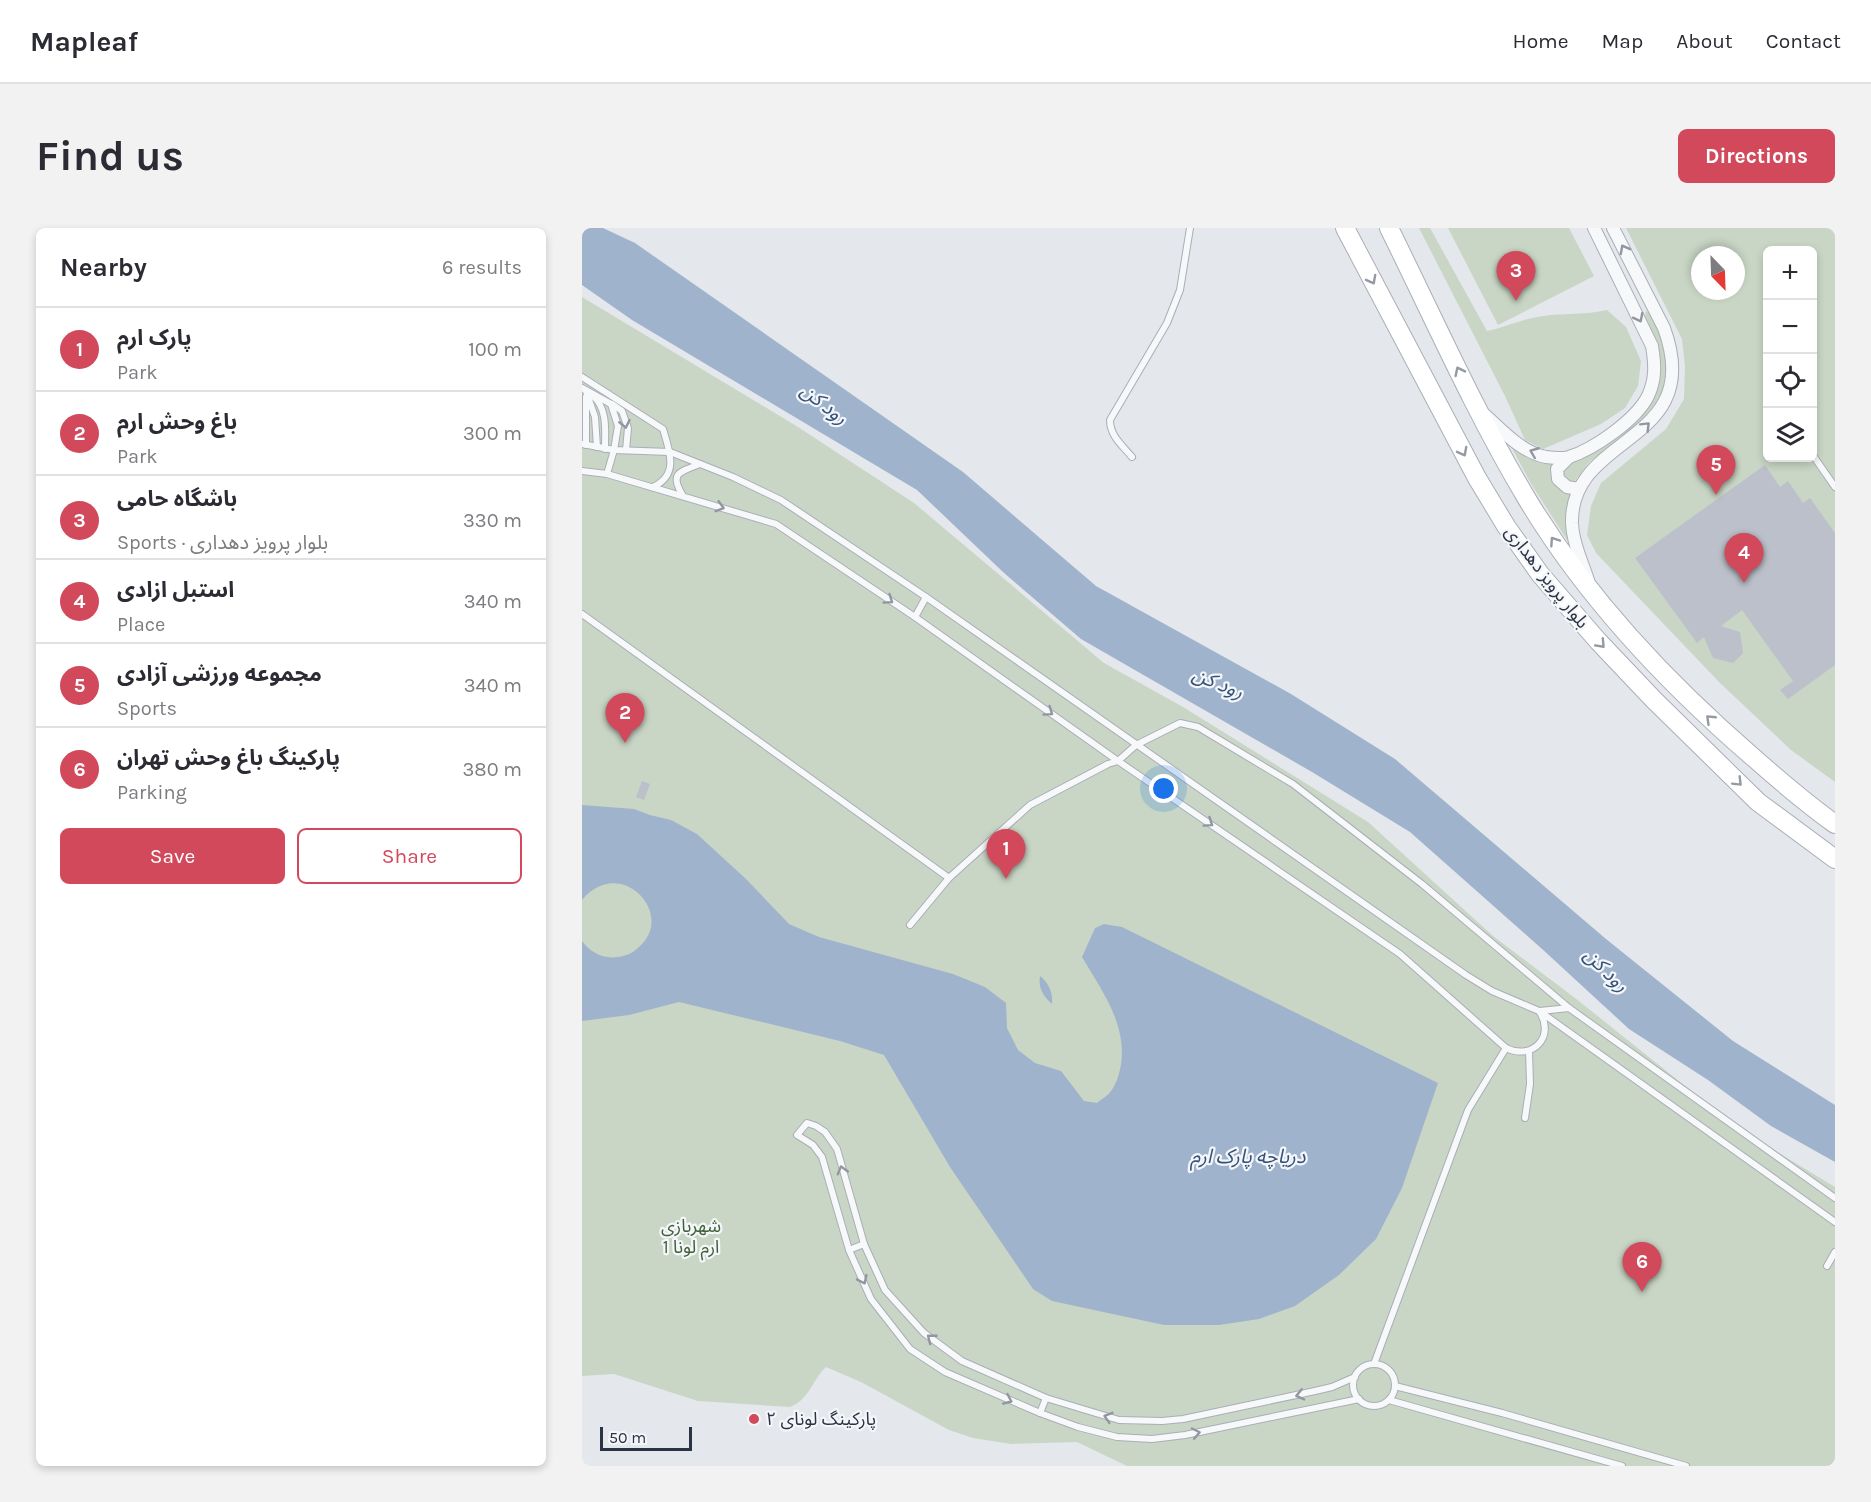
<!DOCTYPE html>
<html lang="en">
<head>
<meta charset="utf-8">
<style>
  :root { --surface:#fff; --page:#f2f2f3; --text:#2b2b33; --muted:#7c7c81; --line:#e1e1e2; --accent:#d1495b }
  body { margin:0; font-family:Karla,"Noto Sans Arabic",sans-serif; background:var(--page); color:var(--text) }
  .controls { position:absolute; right:18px; top:18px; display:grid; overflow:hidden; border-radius:9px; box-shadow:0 3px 9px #0003 }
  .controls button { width:54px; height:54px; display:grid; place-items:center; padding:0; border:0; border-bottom:2px solid var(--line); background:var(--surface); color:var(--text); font:30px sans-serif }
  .compass { position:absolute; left:1109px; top:18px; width:54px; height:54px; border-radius:50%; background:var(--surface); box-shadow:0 3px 9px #0003; rotate:157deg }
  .scale { position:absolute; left:18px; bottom:15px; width:92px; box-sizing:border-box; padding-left:6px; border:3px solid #2b3445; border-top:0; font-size:16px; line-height:21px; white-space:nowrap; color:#2b3445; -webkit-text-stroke:4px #f4f6f9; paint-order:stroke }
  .you { position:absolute; left:582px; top:561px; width:21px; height:21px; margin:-15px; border:4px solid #fff; border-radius:50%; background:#1a73e8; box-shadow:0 0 0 9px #1a73e833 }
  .badge { display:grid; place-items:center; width:39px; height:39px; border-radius:50%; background:var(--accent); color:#fff; font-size:20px; font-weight:700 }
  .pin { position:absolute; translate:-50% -50px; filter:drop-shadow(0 2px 3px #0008) }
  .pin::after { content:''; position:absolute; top:32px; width:21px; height:18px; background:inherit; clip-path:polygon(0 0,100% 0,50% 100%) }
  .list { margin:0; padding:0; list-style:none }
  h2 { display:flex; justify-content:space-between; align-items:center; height:78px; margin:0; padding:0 24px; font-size:26px }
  h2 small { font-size:20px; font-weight:400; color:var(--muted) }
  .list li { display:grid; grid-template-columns:39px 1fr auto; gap:18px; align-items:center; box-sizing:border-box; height:84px; padding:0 24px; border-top:2px solid var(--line) }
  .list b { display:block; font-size:22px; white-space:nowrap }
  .list p { margin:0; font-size:20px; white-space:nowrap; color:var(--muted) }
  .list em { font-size:20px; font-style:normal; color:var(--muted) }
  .actions { display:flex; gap:12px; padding:18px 24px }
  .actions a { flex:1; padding:14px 0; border:2px solid var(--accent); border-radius:9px; text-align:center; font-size:21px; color:var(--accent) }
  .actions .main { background:var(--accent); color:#fff }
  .icon { flex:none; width:33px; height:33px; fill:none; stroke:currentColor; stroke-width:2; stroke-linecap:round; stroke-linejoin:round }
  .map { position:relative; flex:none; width:1253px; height:1238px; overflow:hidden; border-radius:9px }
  header { display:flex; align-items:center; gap:36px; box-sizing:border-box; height:84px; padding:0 30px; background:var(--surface); border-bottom:2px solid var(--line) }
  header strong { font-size:28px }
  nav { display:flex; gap:33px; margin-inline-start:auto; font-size:21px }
  .intro { display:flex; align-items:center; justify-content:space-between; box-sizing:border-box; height:144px; padding:0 36px }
  h1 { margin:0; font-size:42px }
  .button { padding:15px 27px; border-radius:9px; background:var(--accent); color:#fff; font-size:21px; font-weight:700 }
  main { display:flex; gap:36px; padding:0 36px }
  aside { flex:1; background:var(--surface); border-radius:9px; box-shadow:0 3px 9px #0003 }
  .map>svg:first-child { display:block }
  .green { fill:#c9d6c5; fill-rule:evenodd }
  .water { fill:#9fb4cc }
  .building { fill:#bbc0ca }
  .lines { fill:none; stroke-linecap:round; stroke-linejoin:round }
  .service-casing { stroke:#a9aeb7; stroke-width:8 }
  .minor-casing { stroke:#a9aeb7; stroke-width:14 }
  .secondary-casing { stroke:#a9aeb7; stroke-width:20 }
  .service { stroke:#f7f8fa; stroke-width:6 }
  .minor { stroke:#f7f8fa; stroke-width:12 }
  .secondary { stroke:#fff; stroke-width:18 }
  .oneway { stroke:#9196a0 }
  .oneway2 { stroke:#959aa2 }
  .poi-dot { fill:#d1495b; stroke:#f4f6f9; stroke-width:2 }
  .labels { text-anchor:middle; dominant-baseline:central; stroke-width:4.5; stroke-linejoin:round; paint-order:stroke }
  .street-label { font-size:18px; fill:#2b3445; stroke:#f4f6f9 }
  .park-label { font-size:18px; fill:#3f6138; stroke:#f4f6f9 }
  .poi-label { font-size:18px; fill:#2b3445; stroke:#f4f6f9; text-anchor:start }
  .water-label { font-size:20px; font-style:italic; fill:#34527a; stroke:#f4f6f9 }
</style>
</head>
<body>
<header>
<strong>Mapleaf</strong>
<nav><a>Home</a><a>Map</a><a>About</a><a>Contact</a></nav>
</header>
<div class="intro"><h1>Find us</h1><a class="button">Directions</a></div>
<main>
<aside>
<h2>Nearby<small>6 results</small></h2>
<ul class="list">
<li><span class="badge">1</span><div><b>پارک ارم</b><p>Park</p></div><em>100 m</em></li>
<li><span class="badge">2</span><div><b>باغ وحش ارم</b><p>Park</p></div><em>300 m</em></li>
<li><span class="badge">3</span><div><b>باشگاه حامی</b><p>Sports · بلوار پرویز دهداری</p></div><em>330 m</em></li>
<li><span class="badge">4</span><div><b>استبل ازادی</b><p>Place</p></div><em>340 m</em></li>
<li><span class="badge">5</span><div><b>مجموعه ورزشی آزادی</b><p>Sports</p></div><em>340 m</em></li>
<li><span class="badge">6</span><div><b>پارکینگ باغ وحش تهران</b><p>Parking</p></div><em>380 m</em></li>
</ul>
<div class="actions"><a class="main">Save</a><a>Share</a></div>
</aside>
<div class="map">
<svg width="1253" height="1238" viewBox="0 0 1253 1238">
  <rect width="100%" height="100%" fill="#e4e7ec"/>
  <g class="green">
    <path d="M837,0H848L905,103C920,100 935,93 950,90C975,84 1000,88 1025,82L1044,99L1059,133L1056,158L1043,180L1019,196L961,221L943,212L923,168Z"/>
    <polygon points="866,0 987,0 1012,48 916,97"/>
    <path d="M1044,0H1253V554L1209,522L1138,455L1014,325L1005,307L1009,278L1019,255L1084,201L1102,171L1103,139L1100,111ZM1186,22H1230V230H1186ZM1118,27H1154V63H1118Z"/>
    <path d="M0,69L216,199L332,275L522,435L601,479L786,594L911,708L993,770L1157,901L1253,959V1238H545L495,1214L429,1216L391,1210L367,1202L279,1154L244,1139C230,1152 228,1171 208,1179L116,1173L32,1146L0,1148Z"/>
    <path d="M1064,83L1070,87L1076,100L1086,130L1081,165L1060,195L1007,234L992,254L983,253L979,240C985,236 993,234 1000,230C1060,196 1104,161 1063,89Z"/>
    <path d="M924,209L970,235L971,242L969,249C973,260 979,262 990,265L992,323L948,254Z"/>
  </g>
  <g class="water">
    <polygon points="0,0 21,0 53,15 381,244 514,358 709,466 813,531 1024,711 1151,813 1253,877 1253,934 1189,898 1126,852 1047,801 959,720 828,604 730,544 499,411 421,344 335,262 50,92 0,57"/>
    <path d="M0,577L52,581L68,587L89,592L115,606L164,651L207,696L237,709L371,746L403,759L424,775L425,800L436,822L453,835L479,843L502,873L515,875C519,871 526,868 529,863C535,855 537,846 539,837C545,796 520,763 500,729L513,700L522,696L540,699L856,855L820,960L794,1011L757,1047L713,1078L677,1091L637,1097H582L470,1073L451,1061L368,939L302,827L258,813L97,774L47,787L0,793V713C9,725 21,731 36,729C44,728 51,725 57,719C95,686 38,626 0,672Z"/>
    <path d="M458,748C467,755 471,765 470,776C461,768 456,760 458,748Z"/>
  </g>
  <g class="building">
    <polygon points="1183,237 1198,259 1206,253 1221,275 1228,270 1253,305 1253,437 1206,471 1198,462 1211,453 1160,382 1139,398 1158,404 1161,425 1151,435 1131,430 1122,409 1115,415 1053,330"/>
    <polygon points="60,553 68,556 62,572 54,569"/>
  </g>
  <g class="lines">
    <defs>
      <g id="service">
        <path d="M0,149L81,201C88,224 97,247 71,259"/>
        <polyline points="0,160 29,176 36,198 32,222 25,246"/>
        <polyline points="4,163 13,189 15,219"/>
        <path d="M11,168C26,181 23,203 23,221"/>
        <polyline points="30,176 40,183 46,200 44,222"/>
        <path d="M0,216L32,222L88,224L151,249L199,272L344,369L884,747L910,763L957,783C974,808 951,833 924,820L818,726L536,533L333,389L194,296L25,246L0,243"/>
        <polyline points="4,217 4,169"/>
        <polyline points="1230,226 1253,259"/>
        <path d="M550,229C540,217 528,208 528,192L585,95L598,62L608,0"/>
        <path d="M101,268C87,245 97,244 118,236"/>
        <polyline points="0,386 367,650"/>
        <polyline points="333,389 344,369"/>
        <polyline points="328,697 367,650 448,577 526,536 536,533 554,517 598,495 616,499 711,556 840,656 987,780"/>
        <polyline points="958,783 987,780 1253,970"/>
        <polyline points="960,785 1253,994"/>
        <polyline points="943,890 948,856 947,823"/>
        <polyline points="267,1022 282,1016"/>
        <polyline points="1245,1038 1253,1024"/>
        <polyline points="792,1136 886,882 924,820"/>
        <circle cx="792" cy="1157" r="21"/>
        <polyline points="773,1149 750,1159 733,1163 601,1191 580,1193 537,1192 464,1170 380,1133 342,1105 303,1062 282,1016 255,921 243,904 234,898 225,895 215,907 231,917 240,929 267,1022 289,1071 328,1121 363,1144 458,1185 496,1199 535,1209 570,1211 603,1207 777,1171"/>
        <polyline points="813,1158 920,1185 1104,1238"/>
        <polyline points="807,1172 1040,1238"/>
        <polyline points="458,1185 464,1170"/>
      </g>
      <g id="minor">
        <path d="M903,187C921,203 939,224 964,229C971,230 980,231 987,229C1012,221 1054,192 1066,168C1074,151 1073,136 1070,118L1012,0"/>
        <polyline points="986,230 975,241 976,251 985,259 997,261"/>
        <path d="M1006,352C1000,334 991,315 990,295C988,205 1125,217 1082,100L1031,0"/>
      </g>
      <g id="secondary">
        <polyline points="763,0 895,250 924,298 958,346 1016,413 1072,472 1176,574 1253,631"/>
        <path d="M807,0C852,91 893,184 945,271C1005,371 1085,455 1172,530C1198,553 1225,576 1253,596"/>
      </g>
    </defs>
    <use href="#service" class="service-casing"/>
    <use href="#minor" class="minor-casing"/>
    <use href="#secondary" class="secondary-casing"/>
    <use href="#service" class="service"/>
    <use href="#minor" class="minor"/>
    <use href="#secondary" class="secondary"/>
  </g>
  <defs><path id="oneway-chevron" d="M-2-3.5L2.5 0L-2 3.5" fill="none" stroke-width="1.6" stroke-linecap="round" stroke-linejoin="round" transform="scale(1.5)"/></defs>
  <g class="oneway">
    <use href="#oneway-chevron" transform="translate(1042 21) rotate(-118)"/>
    <use href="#oneway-chevron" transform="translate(1057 90) rotate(63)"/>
    <use href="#oneway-chevron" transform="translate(43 196) rotate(78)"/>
    <use href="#oneway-chevron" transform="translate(1064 198) rotate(-45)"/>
    <use href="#oneway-chevron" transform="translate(952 224) rotate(-158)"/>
    <use href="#oneway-chevron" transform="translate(138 279) rotate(16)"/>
    <use href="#oneway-chevron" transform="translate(307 372) rotate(34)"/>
    <use href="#oneway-chevron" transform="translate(467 484) rotate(35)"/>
    <use href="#oneway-chevron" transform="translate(627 595) rotate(34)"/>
    <use href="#oneway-chevron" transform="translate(260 942) rotate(-106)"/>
    <use href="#oneway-chevron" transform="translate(281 1052) rotate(65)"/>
    <use href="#oneway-chevron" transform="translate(349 1110) rotate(-142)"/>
    <use href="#oneway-chevron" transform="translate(718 1167) rotate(167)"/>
    <use href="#oneway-chevron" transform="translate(426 1172) rotate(24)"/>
    <use href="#oneway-chevron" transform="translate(526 1189) rotate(-163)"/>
    <use href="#oneway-chevron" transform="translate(614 1205) rotate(-12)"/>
  </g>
  <g class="oneway2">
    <use href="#oneway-chevron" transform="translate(790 52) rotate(62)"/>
    <use href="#oneway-chevron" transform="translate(877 143) rotate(-116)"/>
    <use href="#oneway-chevron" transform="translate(881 224) rotate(62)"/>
    <use href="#oneway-chevron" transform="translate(972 313) rotate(-124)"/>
    <use href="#oneway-chevron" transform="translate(1019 416) rotate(47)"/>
    <use href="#oneway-chevron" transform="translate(1128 491) rotate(-136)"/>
    <use href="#oneway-chevron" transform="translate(1156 554) rotate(45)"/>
  </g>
  <circle class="poi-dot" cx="172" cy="1191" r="6"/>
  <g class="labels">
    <g class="street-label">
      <text transform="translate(965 349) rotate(52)">بلوار پرویز دهداری</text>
    </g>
    <g class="park-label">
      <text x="109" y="998">شهربازی<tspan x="109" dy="21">ارم لونا 1</tspan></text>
    </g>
    <g class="poi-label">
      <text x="184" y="1191">پارکینگ لونای ۲</text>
    </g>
    <g class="water-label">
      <text transform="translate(242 176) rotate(38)">رود کن</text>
      <text transform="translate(636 455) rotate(22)">رود کن</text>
      <text transform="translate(1024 742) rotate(45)">رود کن</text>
      <text x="666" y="928">دریاچه پارک ارم</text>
    </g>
  </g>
</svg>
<div class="controls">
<button>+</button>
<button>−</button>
<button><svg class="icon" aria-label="locate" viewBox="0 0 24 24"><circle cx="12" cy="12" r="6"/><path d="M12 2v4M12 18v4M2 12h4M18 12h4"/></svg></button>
<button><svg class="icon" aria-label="layers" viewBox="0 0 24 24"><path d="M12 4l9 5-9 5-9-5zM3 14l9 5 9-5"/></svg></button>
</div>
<svg class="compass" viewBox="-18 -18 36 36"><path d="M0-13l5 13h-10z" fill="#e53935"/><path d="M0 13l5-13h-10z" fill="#7c7c81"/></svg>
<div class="scale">50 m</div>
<div class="you"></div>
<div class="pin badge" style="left:424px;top:651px">1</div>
<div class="pin badge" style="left:43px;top:515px">2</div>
<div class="pin badge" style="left:934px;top:73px">3</div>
<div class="pin badge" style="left:1162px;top:355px">4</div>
<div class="pin badge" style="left:1134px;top:267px">5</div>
<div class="pin badge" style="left:1060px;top:1064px">6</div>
</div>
</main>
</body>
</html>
